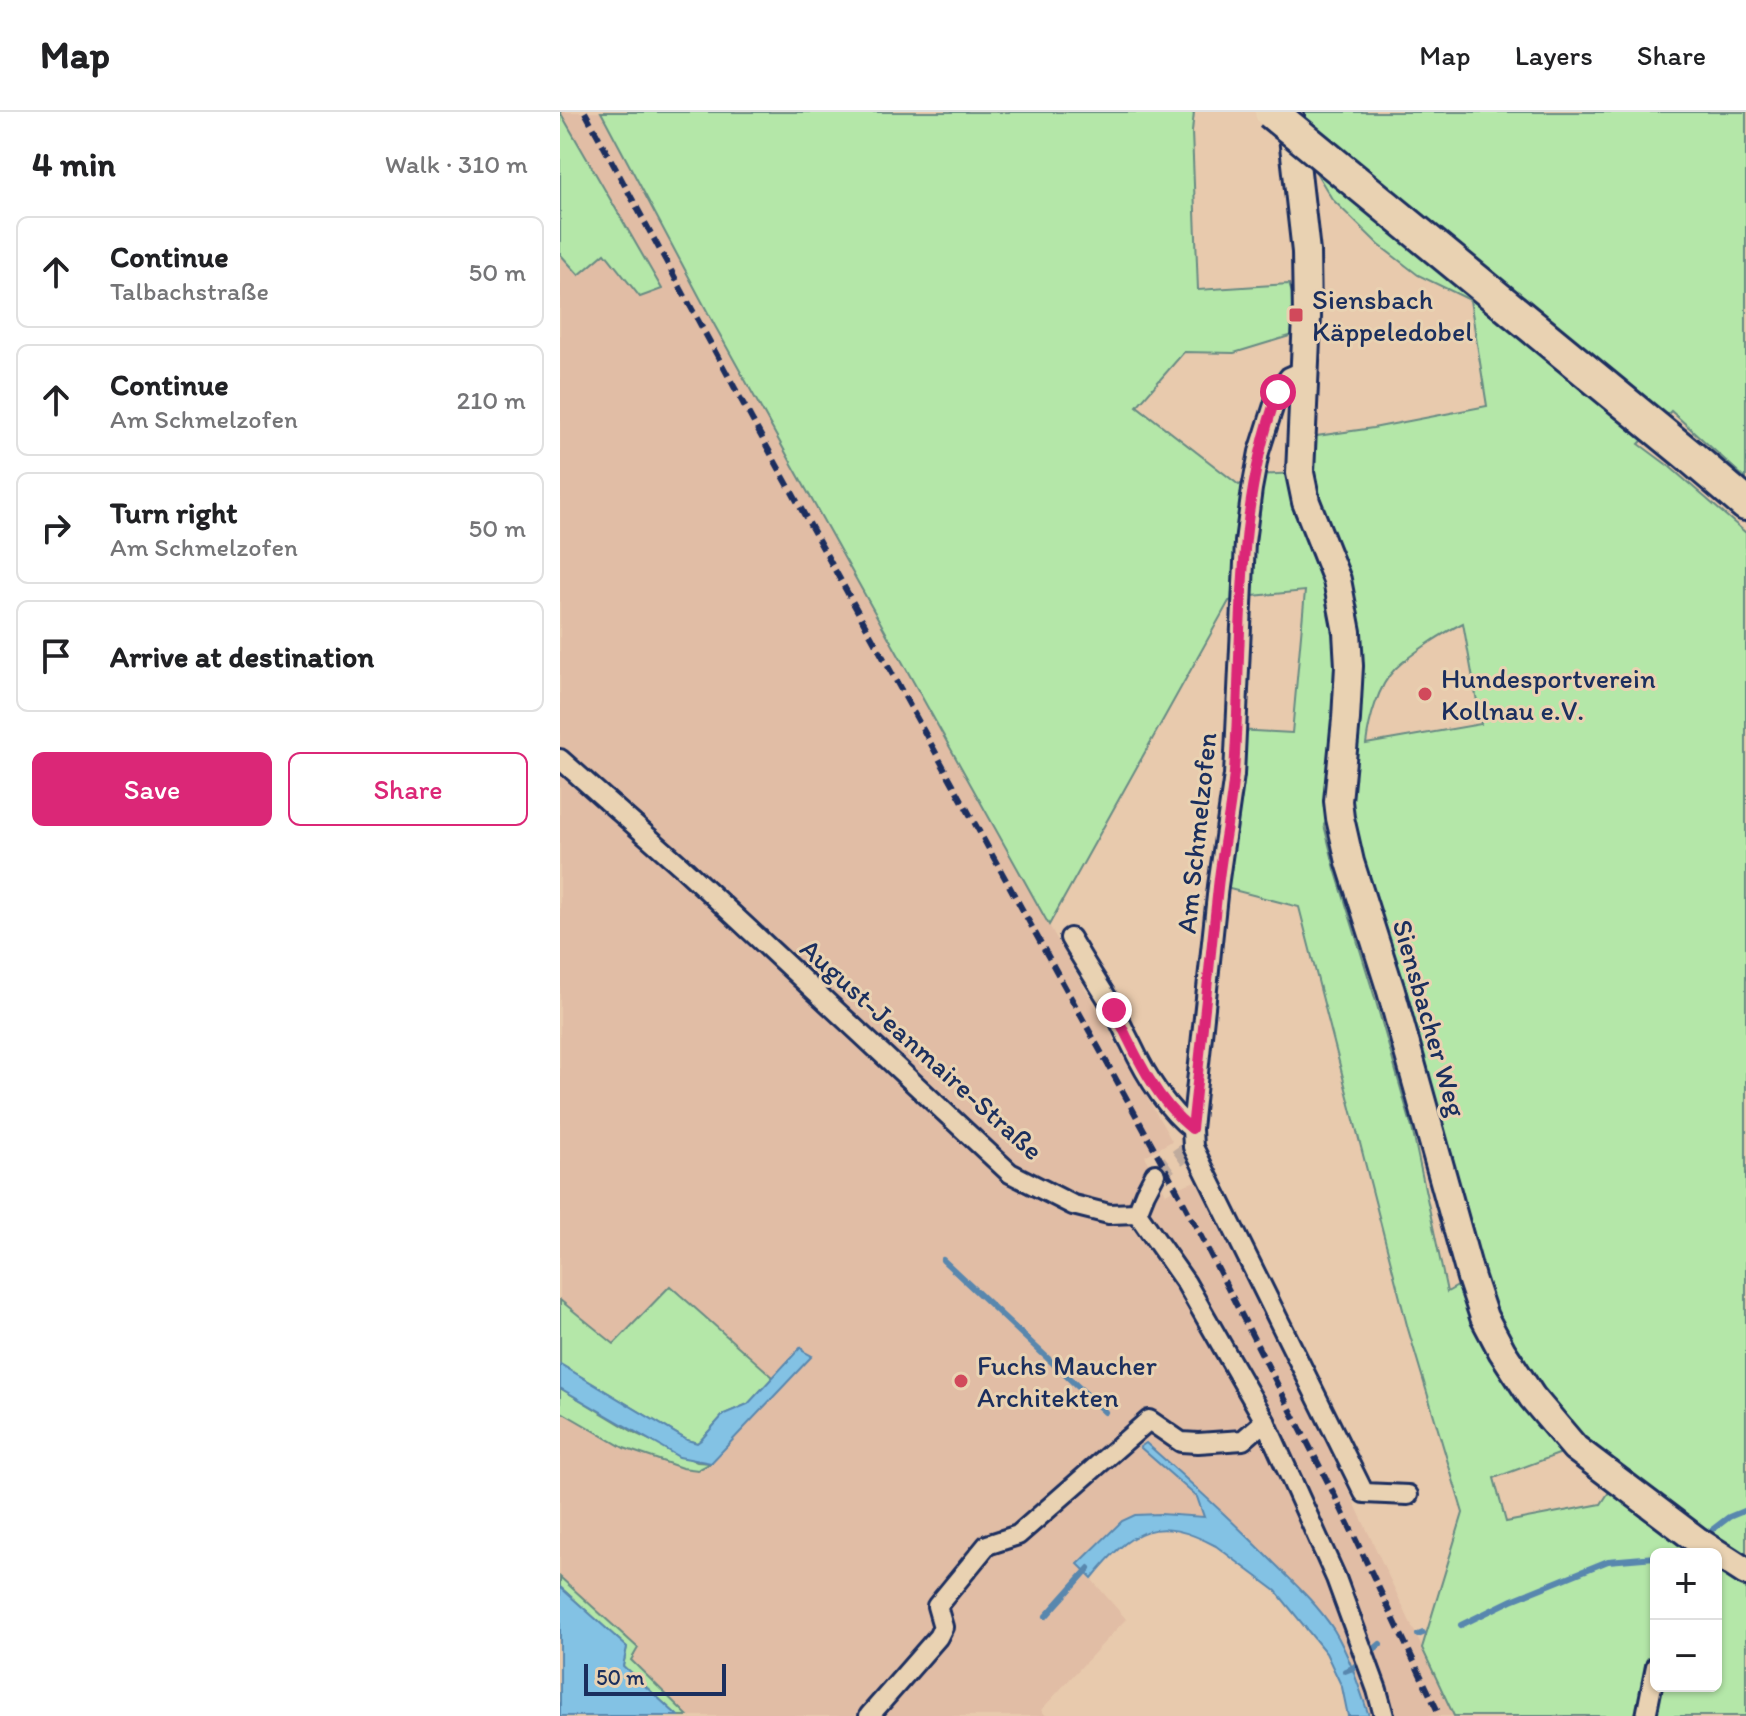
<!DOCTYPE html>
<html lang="en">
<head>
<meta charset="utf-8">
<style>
  :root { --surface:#fff; --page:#f2f2f2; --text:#202124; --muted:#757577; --line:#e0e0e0; --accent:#db2777 }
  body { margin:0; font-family:Itim,sans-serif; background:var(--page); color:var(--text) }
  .controls { position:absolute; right:24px; bottom:24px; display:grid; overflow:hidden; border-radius:12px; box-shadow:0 2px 6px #0004 }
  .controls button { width:72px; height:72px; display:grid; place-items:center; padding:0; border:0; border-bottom:2px solid var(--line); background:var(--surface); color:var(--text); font:40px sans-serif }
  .scale { position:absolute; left:24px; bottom:20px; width:142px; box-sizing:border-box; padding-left:8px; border:4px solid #1b2f5e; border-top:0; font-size:22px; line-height:28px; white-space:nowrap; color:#1b2f5e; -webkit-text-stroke:6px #e9d2b2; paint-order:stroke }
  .stop { position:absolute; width:24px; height:24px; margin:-18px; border:6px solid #db2777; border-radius:50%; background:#fff }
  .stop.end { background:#db2777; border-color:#fff; box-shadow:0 2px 8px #0008 }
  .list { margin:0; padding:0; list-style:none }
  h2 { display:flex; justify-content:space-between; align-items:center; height:104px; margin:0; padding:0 32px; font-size:34px }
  h2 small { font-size:26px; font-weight:400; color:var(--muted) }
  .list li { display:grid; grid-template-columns:52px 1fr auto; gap:24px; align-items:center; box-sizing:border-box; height:112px; margin:0 16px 16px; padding:0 16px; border:2px solid var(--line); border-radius:12px }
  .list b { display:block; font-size:30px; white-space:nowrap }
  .list p { margin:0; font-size:26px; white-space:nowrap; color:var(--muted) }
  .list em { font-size:26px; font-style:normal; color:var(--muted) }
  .actions { display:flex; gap:16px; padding:24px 32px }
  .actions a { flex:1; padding:18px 0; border:2px solid var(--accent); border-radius:12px; text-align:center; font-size:28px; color:var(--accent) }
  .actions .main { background:var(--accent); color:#fff }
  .icon { flex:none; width:44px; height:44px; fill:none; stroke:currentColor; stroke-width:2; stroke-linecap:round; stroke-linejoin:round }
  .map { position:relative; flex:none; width:1186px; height:1604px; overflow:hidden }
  header { display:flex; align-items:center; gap:48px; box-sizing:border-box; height:112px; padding:0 40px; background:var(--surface); border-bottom:2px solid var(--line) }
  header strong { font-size:38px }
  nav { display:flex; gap:44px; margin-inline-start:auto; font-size:28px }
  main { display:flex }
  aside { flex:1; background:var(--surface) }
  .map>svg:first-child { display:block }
  .built { fill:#e1bda5 }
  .green { fill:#b4e7a8; stroke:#688b83; stroke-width:2; fill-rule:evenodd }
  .water { fill:#83c2e4; stroke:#5987ae; stroke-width:2 }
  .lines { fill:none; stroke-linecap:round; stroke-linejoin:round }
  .stream { stroke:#5987ae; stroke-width:6 }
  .street-tunnel { stroke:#bfab9d; stroke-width:18; stroke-dasharray:18 9; stroke-linecap:butt }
  .street-casing { stroke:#1b2f5e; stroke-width:24 }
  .secondary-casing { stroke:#1b2f5e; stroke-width:32 }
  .highway-casing { stroke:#1b2f5e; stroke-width:38 }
  .street { stroke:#e9d2b2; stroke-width:18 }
  .secondary { stroke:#e9d2b2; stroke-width:26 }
  .highway { stroke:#e9d2b2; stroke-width:32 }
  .rail { stroke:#1b2f5e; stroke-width:6; stroke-dasharray:12 6; stroke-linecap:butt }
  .highway-bridge-casing { stroke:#1b2f5e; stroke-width:38; stroke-linecap:butt }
  .highway-bridge { stroke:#e9d2b2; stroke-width:32 }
  .route { stroke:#db2777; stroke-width:10 }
  .poi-dot { fill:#d1495b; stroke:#e9d2b2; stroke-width:3 }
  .labels { text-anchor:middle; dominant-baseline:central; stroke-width:6; stroke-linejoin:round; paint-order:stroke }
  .poi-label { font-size:28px; fill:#1b2f5e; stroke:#e9d2b2; text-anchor:start }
  .street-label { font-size:28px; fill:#1b2f5e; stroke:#e9d2b2 }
</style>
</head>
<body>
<header>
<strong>Map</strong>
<nav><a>Map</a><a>Layers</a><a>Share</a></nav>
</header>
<main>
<aside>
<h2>4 min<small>Walk · 310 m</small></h2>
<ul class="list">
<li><svg class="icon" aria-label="ahead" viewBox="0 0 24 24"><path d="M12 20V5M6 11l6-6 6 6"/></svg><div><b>Continue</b><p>Talbachstraße</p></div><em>50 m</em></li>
<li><svg class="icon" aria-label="ahead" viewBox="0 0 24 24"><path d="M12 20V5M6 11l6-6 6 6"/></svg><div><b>Continue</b><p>Am Schmelzofen</p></div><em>210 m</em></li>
<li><svg class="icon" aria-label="right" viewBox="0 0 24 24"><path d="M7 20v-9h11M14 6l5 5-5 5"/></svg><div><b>Turn right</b><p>Am Schmelzofen</p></div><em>50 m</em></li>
<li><svg class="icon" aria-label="arrive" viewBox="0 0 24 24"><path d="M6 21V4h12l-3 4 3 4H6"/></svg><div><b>Arrive at destination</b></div></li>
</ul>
<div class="actions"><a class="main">Save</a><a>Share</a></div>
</aside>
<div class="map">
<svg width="1186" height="1604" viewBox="0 0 1186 1604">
  <rect width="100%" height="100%" fill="#e8caad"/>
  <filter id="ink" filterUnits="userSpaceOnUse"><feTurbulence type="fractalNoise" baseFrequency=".0125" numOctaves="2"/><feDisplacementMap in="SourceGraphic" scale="16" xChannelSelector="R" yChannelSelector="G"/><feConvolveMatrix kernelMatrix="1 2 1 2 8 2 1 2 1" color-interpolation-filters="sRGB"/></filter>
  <g filter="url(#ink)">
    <polygon class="built" points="0,0 41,0 222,334 373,596 489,813 612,1029 585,1044 606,1082 616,1076 636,1069 749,1294 894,1604 809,1604 795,1562 784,1536 773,1518 753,1490 644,1382 586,1331 580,1335 637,1385 644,1405 600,1402 575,1403 518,1452 566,1507 481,1598 486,1604 128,1604 71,1548 78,1536 0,1465 0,1299 64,1336 122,1356 138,1358 152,1351 243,1239 240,1235 213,1265 111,1175 54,1233 0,1188 0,142 19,162 45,140 80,185 102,177"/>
    <g class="green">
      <polygon points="0,0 102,177 80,185 45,141 19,163 0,142"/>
      <path d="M41,0H634L632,20L638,178L729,172L734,187L733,223L674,241L624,240L577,294L679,373L695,363L740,361L743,326L813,316L927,294L910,188L858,163L819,133L772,87L754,57L743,0H1186V367L1111,299L1079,332L1110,355L1186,421V1604H894L862,1536L903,1401L848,1217L739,795L658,774L676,618L732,621L745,479L682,485L669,489L489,813L155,214ZM903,511L921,612L806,632C809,608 818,574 835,557C852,541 883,521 903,511ZM778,689L790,750L910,1167L887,1180L852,1016L815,886L775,757L764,713ZM1015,1336L1057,1368L1041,1392L946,1410L934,1366ZM1096,1442H1156V1574H1096Z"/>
      <polygon points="110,1174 213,1265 188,1292 164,1302 141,1328 137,1331 127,1328 0,1252 0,1188 54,1232"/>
      <polygon points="0,1276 77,1322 137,1350 151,1351 138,1358 122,1356 64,1336 0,1299"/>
      <polygon points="0,1465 78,1536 71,1548 128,1604 118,1604 63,1554 67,1535 0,1475"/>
    </g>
    <g class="water">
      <polygon points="241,1235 243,1239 252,1244 151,1351 119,1345 0,1276 0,1252 127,1328 137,1331 141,1328 164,1302 188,1292"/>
      <path d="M586,1331C629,1369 672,1408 712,1449C734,1471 757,1492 774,1518C790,1545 799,1575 809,1604H788L782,1575L766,1541L716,1479L656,1434C596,1402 572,1417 532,1466L518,1452L562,1409L575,1403L600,1402L644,1405L637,1385L580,1335Z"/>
      <polygon points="0,1475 67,1535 63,1554 118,1604 0,1604"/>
    </g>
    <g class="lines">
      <g class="stream">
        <polyline points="383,1148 545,1300"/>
        <polyline points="1152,1418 1169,1405 1186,1398"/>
        <polyline points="486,1504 529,1456"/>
        <polyline points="901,1513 952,1488 1048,1449 1095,1445"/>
        <polyline points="858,1523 863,1521"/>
        <polyline points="785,1559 793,1556 820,1532"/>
      </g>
      <polyline class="street-tunnel" points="595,1062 633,1035"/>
      <defs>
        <g id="street">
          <polyline points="745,258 729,265 718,280 699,340 692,377 685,430 674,663 658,774 632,1017 633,1035 804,1381 848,1383"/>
          <polyline points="0,647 122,755 450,1061 513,1093 549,1102 577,1101"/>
          <path d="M510,826C524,850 539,873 553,896C559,907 564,919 570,930C585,962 604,995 632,1017"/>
          <polyline points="577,1101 626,1171 705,1309 776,1466 817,1578 824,1604"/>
          <polyline points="577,1101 585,1081 595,1062"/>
          <polyline points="309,1604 378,1525 383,1515 377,1494 427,1433 458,1423 589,1308 621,1330 638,1331 683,1328 705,1309"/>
          <polyline points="1086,1604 1096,1554"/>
        </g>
        <polyline id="secondary" points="731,7 746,140 747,205 740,361 746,390 777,468 787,520 789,554 786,607 778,689 780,706 790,750 831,879 911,1166 924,1205 942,1239 972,1285 1015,1336 1138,1429 1186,1460"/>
        <polyline id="highway" points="1131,345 1186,392"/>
      </defs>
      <use href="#street" class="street-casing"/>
      <use href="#secondary" class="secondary-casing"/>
      <use href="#highway" class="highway-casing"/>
      <use href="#street" class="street"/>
      <use href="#secondary" class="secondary"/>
      <use href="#highway" class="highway"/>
      <polyline class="rail" points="25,0 196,315 616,1076 773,1380 880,1604"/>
      <defs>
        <polyline id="highway-bridge" points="711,0 1131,345"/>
      </defs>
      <use href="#highway-bridge" class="highway-bridge-casing"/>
      <use href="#highway-bridge" class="highway-bridge"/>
    </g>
  </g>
  <g class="lines" filter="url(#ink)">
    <path class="route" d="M554,898C574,940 595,988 632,1017C641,936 649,855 658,775C662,737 671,698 674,660C683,533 673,402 718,280"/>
  </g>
  <g class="poi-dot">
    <rect x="728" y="195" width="16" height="16" rx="4"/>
    <circle cx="865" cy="582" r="8"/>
    <circle cx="401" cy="1269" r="8"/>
  </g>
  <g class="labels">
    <g class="poi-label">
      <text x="752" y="187">Siensbach<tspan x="752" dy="32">Käppeledobel</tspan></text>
      <text x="881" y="566">Hundesportverein<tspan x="881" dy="32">Kollnau e.V.</tspan></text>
      <text x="417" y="1253">Fuchs Maucher<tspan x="417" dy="32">Architekten</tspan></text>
    </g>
    <g class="street-label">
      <text transform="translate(636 721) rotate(-84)">Am Schmelzofen</text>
      <text transform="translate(870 906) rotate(74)">Siensbacher Weg</text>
      <text transform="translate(362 937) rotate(42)">August-Jeanmaire-Straße</text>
    </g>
  </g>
</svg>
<div class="controls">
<button>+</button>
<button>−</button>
</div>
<div class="scale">50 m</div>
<div class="stop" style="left:718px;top:280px"></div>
<div class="stop end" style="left:554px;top:898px"></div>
</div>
</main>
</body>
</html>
